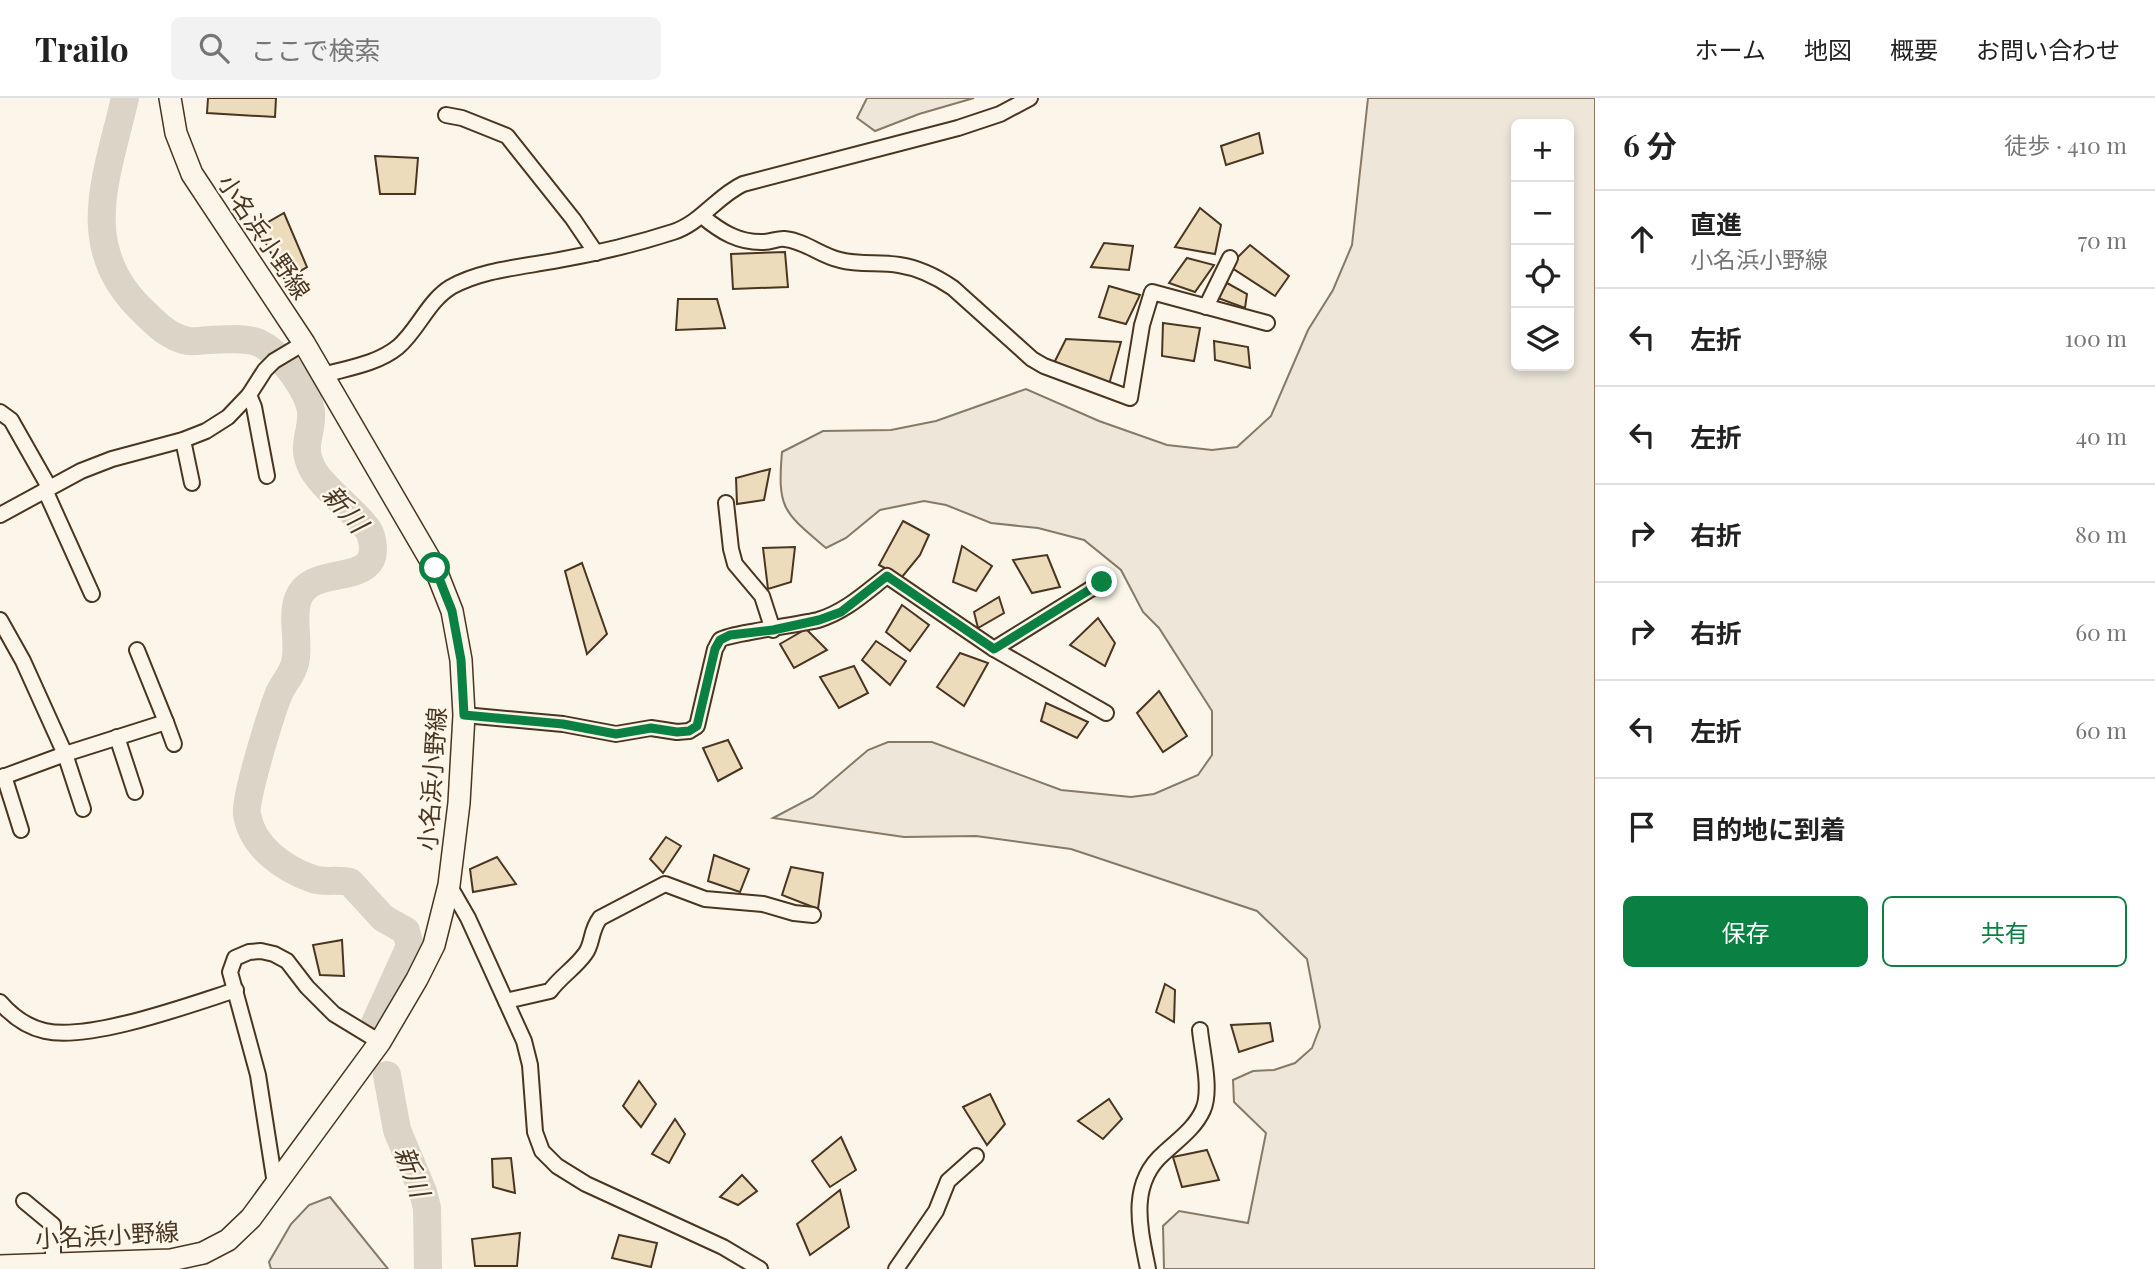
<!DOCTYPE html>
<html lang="ja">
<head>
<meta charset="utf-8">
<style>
  :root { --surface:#fff; --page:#f2f2f2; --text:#222; --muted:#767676; --line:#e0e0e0; --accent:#0b8043 }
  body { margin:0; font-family:"Playfair Display","Noto Sans JP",serif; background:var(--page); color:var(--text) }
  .controls { position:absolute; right:21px; top:21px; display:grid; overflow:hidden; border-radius:10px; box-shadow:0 4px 10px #0003 }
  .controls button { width:63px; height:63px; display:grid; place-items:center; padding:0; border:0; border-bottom:2px solid var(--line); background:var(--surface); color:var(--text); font:35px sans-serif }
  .stop { position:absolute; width:21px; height:21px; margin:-16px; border:5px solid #0b8043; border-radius:50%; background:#fff }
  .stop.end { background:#0b8043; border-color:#fff; box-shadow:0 2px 7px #0008 }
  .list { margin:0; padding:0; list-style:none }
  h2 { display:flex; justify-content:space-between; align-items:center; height:91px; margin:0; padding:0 28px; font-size:30px }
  h2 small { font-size:23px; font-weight:400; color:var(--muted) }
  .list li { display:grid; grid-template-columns:46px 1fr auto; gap:21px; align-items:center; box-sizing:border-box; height:98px; padding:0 28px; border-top:2px solid var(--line) }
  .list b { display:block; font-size:26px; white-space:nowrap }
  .list p { margin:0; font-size:23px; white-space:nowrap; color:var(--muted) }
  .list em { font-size:23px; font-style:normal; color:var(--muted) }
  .actions { display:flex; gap:14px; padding:21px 28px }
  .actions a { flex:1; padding:16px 0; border:2px solid var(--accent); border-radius:10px; text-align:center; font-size:24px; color:var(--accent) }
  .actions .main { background:var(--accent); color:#fff }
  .icon { flex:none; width:38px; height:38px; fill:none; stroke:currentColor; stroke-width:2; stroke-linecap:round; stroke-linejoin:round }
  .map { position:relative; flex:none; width:1595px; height:1171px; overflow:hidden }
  header { display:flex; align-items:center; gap:42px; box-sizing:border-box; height:98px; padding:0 35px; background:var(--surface); border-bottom:2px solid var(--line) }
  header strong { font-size:33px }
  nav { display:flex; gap:38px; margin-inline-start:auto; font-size:24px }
  .search { width:490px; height:63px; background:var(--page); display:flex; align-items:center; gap:18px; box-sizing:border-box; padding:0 24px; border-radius:10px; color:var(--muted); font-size:26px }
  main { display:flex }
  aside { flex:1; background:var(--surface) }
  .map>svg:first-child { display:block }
  .green { fill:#ede6d9; stroke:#887966; stroke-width:2; fill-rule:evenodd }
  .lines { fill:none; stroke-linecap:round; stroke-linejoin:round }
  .river { stroke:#dcd4c6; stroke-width:28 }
  .building { fill:#ecdcbc; stroke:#4a3520; stroke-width:2 }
  .minor-casing { stroke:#4a3520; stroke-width:18 }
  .primary-casing { stroke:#4a3520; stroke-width:24 }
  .minor { stroke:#fbf6e9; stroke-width:14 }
  .primary { stroke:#fbf6e9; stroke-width:21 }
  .route { stroke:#0b8043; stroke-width:9 }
  .labels { text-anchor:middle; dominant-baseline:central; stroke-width:5; stroke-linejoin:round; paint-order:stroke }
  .street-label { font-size:24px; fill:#4a3520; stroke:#fbf6e9 }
  .water-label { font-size:26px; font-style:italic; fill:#4a3520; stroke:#fbf6e9 }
</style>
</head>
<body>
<header>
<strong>Trailo</strong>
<div class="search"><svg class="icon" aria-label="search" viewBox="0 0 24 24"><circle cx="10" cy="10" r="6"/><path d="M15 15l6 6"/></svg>ここで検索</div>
<nav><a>ホーム</a><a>地図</a><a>概要</a><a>お問い合わせ</a></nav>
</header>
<main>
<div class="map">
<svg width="1595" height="1171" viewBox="0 0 1595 1171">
  <rect width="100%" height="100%" fill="#fbf6e9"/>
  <g class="green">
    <polygon points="867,0 974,0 919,16 875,33 857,20"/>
    <path d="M1368,0H1595V1171H1164L1163,1128L1179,1113L1248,1125L1266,1035L1234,1004L1233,982L1253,973L1274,972L1295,965L1312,950L1320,929L1307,861L1257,813L1071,751L976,738L904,739L773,720L813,699L868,652L888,644H932L1061,692L1131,699L1154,696L1198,677L1212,657V613L1159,530L1143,514L1121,472L1084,442L1038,430L991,425L946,407L924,403L880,412L846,440L826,450C784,414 777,412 782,354L823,333L891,332L936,323L1026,291L1099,323L1167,347L1212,352L1237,349L1271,318L1308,232L1333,192L1352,147ZM1516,26H1569V268H1516Z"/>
    <polygon points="330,1099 388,1171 271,1171 269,1164 291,1126 309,1107"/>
  </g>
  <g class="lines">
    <g class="river">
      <path d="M125,0C107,79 75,150 144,214C157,227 169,239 188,243C195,244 203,242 209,242C247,241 258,236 285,266C295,277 309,298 311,313C313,336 300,346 312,370C323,392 367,422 371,438C386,494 312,462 298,501C291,521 300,545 295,565C292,578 282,586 278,598C271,616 244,702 247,716C252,749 284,771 313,781C324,785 338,781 350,784L383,820L406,833L410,848L375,925"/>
      <polyline points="387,977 397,1032 423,1094 427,1110 428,1171"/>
    </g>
  </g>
  <g class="building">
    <polygon points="208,0 276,0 275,19 207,15"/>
    <polygon points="1259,35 1263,55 1226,67 1221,48"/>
    <polygon points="375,58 418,60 415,96 380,96"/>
    <polygon points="1200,110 1221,127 1215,156 1175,149"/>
    <polygon points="284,115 307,169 285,182 258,130"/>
    <polygon points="1104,145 1133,148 1129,172 1091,169"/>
    <polygon points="1250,147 1289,178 1275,198 1229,168"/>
    <polygon points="785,154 788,189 733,191 731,156"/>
    <polygon points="1187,160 1214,167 1195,194 1169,185"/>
    <polygon points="1227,185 1247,196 1245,210 1218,200"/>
    <polygon points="1109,188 1140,197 1126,226 1099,219"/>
    <polygon points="678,201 717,201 725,230 676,232"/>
    <polygon points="1163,225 1200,230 1194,263 1162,258"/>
    <polygon points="1066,241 1121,244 1108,290 1052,269"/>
    <polygon points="1214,243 1248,249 1250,270 1215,262"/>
    <polygon points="770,371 764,402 737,406 736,380"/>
    <polygon points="903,423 929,437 920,457 902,479 879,467"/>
    <polygon points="962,448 992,468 976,493 953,484"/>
    <polygon points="795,449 791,484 768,491 763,450"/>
    <polygon points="1047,457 1060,489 1032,495 1013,462"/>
    <polygon points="582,465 607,536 587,556 565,473"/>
    <polygon points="999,499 1004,515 978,530 974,514"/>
    <polygon points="902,507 929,527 910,553 886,534"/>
    <polygon points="1098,520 1115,545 1105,568 1070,547"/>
    <polygon points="806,531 827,552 794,570 780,546"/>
    <polygon points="876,543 906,563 890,587 862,562"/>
    <polygon points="960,555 988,565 964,608 937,589"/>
    <polygon points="854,568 868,595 839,610 820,579"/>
    <polygon points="1159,593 1187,638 1163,654 1137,615"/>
    <polygon points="1046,605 1088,624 1077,640 1041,623"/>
    <polygon points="728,642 742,670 718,683 703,650"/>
    <polygon points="666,739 681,748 663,775 650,761"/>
    <polygon points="714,757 749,771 740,794 708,783"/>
    <polygon points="497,759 516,786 473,794 470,771"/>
    <polygon points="791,769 823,775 818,811 782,797"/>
    <polygon points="342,842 344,878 320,877 313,847"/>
    <polygon points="1165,886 1175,892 1174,924 1156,914"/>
    <polygon points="1270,925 1273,943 1239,954 1231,927"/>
    <polygon points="639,983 656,1006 641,1029 623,1008"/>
    <polygon points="990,996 1005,1026 987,1047 963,1009"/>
    <polygon points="1109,1001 1122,1021 1103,1041 1078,1023"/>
    <polygon points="675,1021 685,1036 669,1065 652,1056"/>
    <polygon points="841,1039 856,1072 830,1089 812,1063"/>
    <polygon points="1207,1052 1219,1082 1182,1089 1173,1059"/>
    <polygon points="511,1060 515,1095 493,1089 492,1061"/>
    <polygon points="742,1077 757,1093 738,1107 720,1099"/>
    <polygon points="840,1092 849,1129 810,1157 797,1126"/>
    <polygon points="520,1135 517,1168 475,1168 472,1141"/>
    <polygon points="619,1137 657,1145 651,1169 612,1160"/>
  </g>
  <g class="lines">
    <defs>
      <g id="minor">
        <polyline points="446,17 462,20 507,38 573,121 596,155"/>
        <path d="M702,118C721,134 739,145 764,144C772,144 778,140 785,141C805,143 821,158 840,162C859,167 879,164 899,167C919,170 937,179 953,190L1032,261L1044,268L1130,300L1142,227L1152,194L1267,225"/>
        <polyline points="1206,209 1230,160"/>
        <path d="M323,277C348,270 377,266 398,249C418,232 428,203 451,189C483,171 524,169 559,162C598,155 636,146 673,134C701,125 717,98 743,86L958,30L1000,16L1030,0"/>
        <polyline points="249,297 254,309 267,378"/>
        <polyline points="0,314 11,322 49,389"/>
        <polyline points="183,342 192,385"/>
        <polyline points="45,392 92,496"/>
        <polyline points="726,405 731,451 735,466 762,498 773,532"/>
        <polyline points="0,417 81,373 112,361 183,342 206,333 228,319 249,297 265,272 274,263 304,245"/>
        <polyline points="0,522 23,563 65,656 166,624 137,552"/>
        <polyline points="994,551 1102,484"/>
        <path d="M464,617L563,626L616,636L651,630L677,634L689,633L697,628L715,551C716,550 719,543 720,542C727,536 802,526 818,522C845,514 865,495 887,478L994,551L1106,615"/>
        <polyline points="166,624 174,646"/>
        <polyline points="117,639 135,694"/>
        <polyline points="4,678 21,732"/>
        <polyline points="0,680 65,656 83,711"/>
        <polyline points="449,787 468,820 524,943 530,967 535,1034 542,1053 557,1068 586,1086 723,1149 760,1171"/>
        <path d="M506,903L550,893C560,879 575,870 585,856C593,846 590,833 600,820L665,786L705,801L763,806L794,815L813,817"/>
        <path d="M0,904C12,918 27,929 45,933C91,943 189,907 236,892"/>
        <polyline points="275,1086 258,977 230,874 235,860 249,854 261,853 274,856 287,863 307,889 334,916 380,944"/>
        <polyline points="24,1103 53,1127 53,1165"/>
        <polyline points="896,1171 936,1113 948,1083 976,1058"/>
        <path d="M1148,1171C1140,1131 1128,1086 1164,1055C1178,1042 1195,1030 1203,1012C1212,992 1202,954 1200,932"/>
      </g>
      <polyline id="primary" points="0,1168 171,1162 203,1155 228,1142 251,1120 380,944 417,881 434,847 449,787 459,705 464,617 461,562 452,513 435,470 304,245 192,76 176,35 170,0"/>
    </defs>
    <use href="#minor" class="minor-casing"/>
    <use href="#primary" class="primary-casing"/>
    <use href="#minor" class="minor"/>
    <use href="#primary" class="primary"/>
  </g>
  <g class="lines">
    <polyline class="route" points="435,470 452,513 461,562 464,617 563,626 616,636 651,630 677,634 689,633 697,628 715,551 720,542 730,537 773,532 819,522 841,514 887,478 994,551 1102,484"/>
  </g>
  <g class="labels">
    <g class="street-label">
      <text transform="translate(265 138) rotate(56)">小名浜小野線</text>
      <text transform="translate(431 681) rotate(-86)">小名浜小野線</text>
      <text transform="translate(107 1136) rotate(-3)">小名浜小野線</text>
    </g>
    <g class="water-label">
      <text transform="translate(346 410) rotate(49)">新川</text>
      <text transform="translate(413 1073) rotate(69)">新川</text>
    </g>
  </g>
</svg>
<div class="controls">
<button>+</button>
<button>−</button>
<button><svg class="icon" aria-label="locate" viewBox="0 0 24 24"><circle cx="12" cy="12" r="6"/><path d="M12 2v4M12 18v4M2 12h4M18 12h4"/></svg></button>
<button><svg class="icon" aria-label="layers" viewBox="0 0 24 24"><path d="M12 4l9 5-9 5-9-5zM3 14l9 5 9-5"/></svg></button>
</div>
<div class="stop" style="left:435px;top:470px"></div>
<div class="stop end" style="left:1102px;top:484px"></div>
</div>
<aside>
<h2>6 分<small>徒歩 · 410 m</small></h2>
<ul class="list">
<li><svg class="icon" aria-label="ahead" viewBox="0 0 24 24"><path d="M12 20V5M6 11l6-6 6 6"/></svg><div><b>直進</b><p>小名浜小野線</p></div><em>70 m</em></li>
<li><svg class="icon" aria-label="left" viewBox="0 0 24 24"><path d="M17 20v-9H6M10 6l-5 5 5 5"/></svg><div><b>左折</b></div><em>100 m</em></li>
<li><svg class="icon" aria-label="left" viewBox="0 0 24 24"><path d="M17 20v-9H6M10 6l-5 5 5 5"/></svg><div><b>左折</b></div><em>40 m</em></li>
<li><svg class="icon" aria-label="right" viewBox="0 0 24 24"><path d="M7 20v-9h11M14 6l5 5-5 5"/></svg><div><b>右折</b></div><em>80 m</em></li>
<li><svg class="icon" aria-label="right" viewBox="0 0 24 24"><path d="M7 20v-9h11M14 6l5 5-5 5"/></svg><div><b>右折</b></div><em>60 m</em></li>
<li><svg class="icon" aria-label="left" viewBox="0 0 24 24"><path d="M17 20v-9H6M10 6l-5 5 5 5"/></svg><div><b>左折</b></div><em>60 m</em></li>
<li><svg class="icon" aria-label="arrive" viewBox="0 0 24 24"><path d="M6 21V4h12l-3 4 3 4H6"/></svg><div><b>目的地に到着</b></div></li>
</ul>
<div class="actions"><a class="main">保存</a><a>共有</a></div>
</aside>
</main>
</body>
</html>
